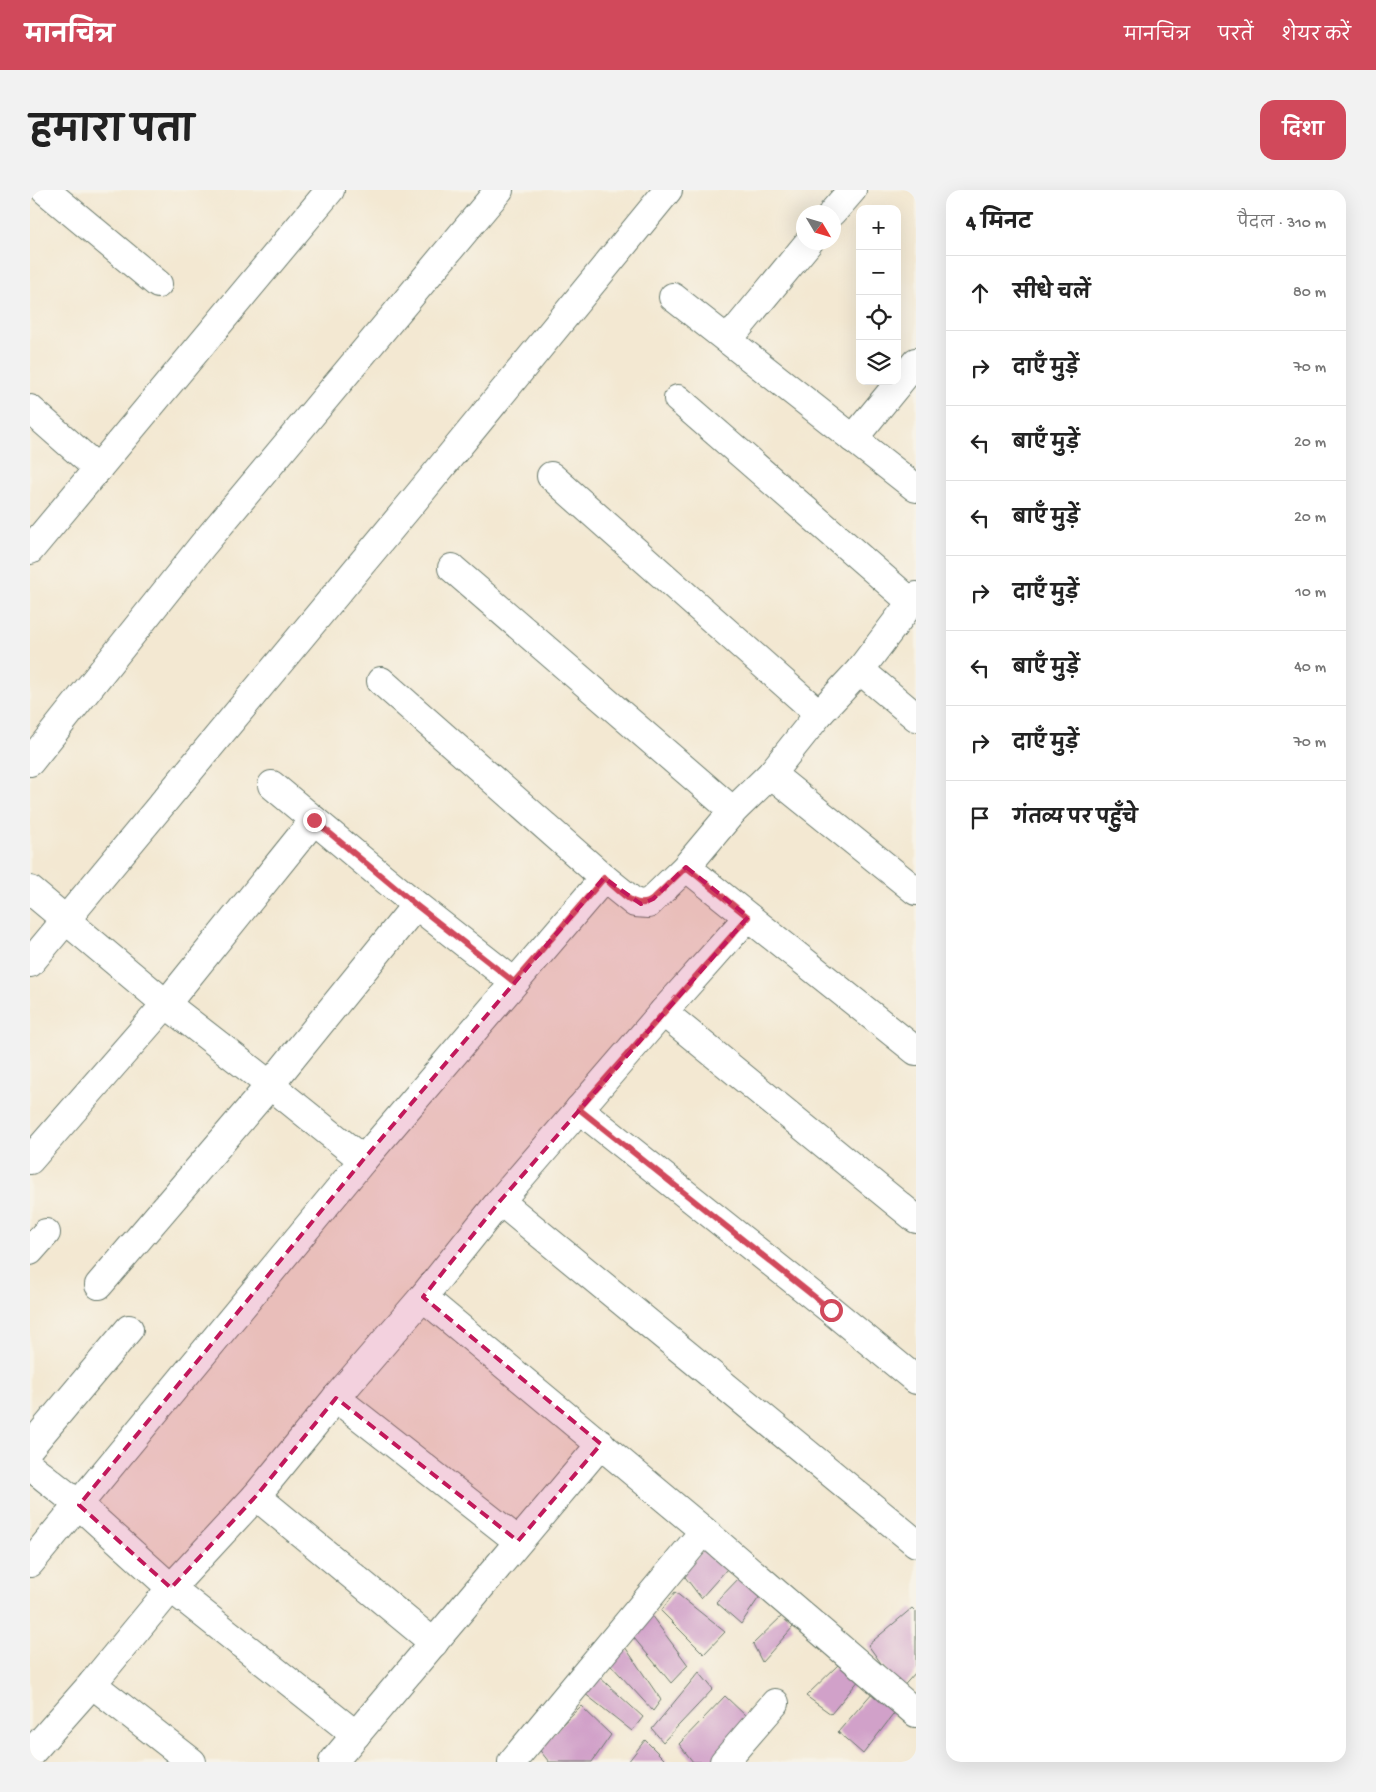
<!DOCTYPE html>
<html lang="hi">
<head>
<meta charset="utf-8">
<style>
  :root { --surface:#fff; --page:#f2f2f2; --text:#222; --muted:#767676; --line:#e0e0e0; --accent:#d1495b }
  body { margin:0; font-family:"Gochi Hand","Playpen Sans Deva",sans-serif; background:var(--page); color:var(--text) }
  .controls { position:absolute; right:15px; top:15px; display:grid; overflow:hidden; border-radius:10px; box-shadow:0 5px 20px #0002 }
  .controls button { width:45px; height:45px; display:grid; place-items:center; padding:0; border:0; border-bottom:1px solid var(--line); background:var(--surface); color:var(--text); font:25px sans-serif }
  .compass { position:absolute; left:766px; top:15px; width:45px; height:45px; border-radius:50%; background:var(--surface); box-shadow:0 5px 20px #0002; rotate:128deg }
  .stop { position:absolute; width:15px; height:15px; margin:-11px; border:4px solid #d1495b; border-radius:50%; background:#fff }
  .stop.end { background:#d1495b; border-color:#fff; box-shadow:0 1px 5px #0008 }
  .list { margin:0; padding:0; list-style:none }
  h2 { display:flex; justify-content:space-between; align-items:center; height:65px; margin:0; padding:0 20px; font-size:21px }
  h2 small { font-size:16px; font-weight:400; color:var(--muted) }
  .list li { display:grid; grid-template-columns:32px 1fr auto; gap:15px; align-items:center; box-sizing:border-box; height:75px; padding:0 20px; border-top:1px solid var(--line) }
  .list b { display:block; font-size:19px; white-space:nowrap }
  .list em { font-size:16px; font-style:normal; color:var(--muted) }
  .icon { flex:none; width:28px; height:28px; fill:none; stroke:currentColor; stroke-width:2; stroke-linecap:round; stroke-linejoin:round }
  .map { position:relative; flex:none; width:886px; height:1572px; overflow:hidden; border-radius:15px }
  header { display:flex; align-items:center; gap:30px; box-sizing:border-box; height:70px; padding:0 25px; background:var(--accent); color:#fff }
  header strong { font-size:24px }
  nav { display:flex; gap:28px; margin-inline-start:auto; font-size:18px }
  .intro { display:flex; align-items:center; justify-content:space-between; box-sizing:border-box; height:120px; padding:0 30px }
  h1 { margin:0; font-size:35px }
  .button { padding:12px 22px; border-radius:15px; background:var(--accent); color:#fff; font-size:18px; font-weight:700 }
  main { display:flex; gap:30px; padding:0 30px }
  aside { flex:1; background:var(--surface); border-radius:15px; box-shadow:0 5px 20px #0002 }
  .map>svg:first-child { display:block }
  .building { fill:#d1a1c9 }
  .lines { fill:none; stroke-linecap:round; stroke-linejoin:round }
  .minor-casing { stroke:#69796b; stroke-width:30 }
  .minor { stroke:#fff; stroke-width:28 }
  .route { stroke:#d1495b; stroke-width:6 }
  .marked { fill:#c2185b; fill-opacity:0.2; stroke:#c2185b; stroke-width:4; stroke-dasharray:10 6; stroke-linejoin:round }
</style>
</head>
<body>
<header>
<strong>मानचित्र</strong>
<nav><a>मानचित्र</a><a>परतें</a><a>शेयर करें</a></nav>
</header>
<div class="intro"><h1>हमारा पता</h1><a class="button">दिशा</a></div>
<main>
<div class="map">
<svg width="886" height="1572" viewBox="0 0 886 1572">
  <rect width="100%" height="100%" fill="#f7f3e8"/>
  <filter id="ink" filterUnits="userSpaceOnUse"><feTurbulence type="fractalNoise" baseFrequency=".02" numOctaves="2"/><feDisplacementMap in="SourceGraphic" scale="10" xChannelSelector="R" yChannelSelector="G"/><feConvolveMatrix kernelMatrix="1 2 1 2 8 2 1 2 1" color-interpolation-filters="sRGB"/></filter>
  <filter id="wash" filterUnits="userSpaceOnUse"><feTurbulence type="fractalNoise" baseFrequency=".0096" numOctaves="4" result="noise"/><feDisplacementMap in="SourceGraphic" scale="20" xChannelSelector="R" yChannelSelector="G"/><feGaussianBlur stdDeviation="1.12" result="paint"/><feColorMatrix in="noise" values="0 0 0 0 0 0 0 0 0 0 0 0 0 0 0 0 0 1.4 0 .05"/><feComposite in="paint" operator="in"/></filter>
  <g filter="url(#wash)">
    <rect width="100%" height="100%" fill="#f3e8d2"/>
    <g id="blocks">
      <g class="building">
        <polygon points="678,1355 697,1379 671,1408 652,1383"/>
        <polygon points="712,1385 732,1403 711,1434 686,1412"/>
        <polygon points="645,1402 695,1442 674,1464 631,1421"/>
        <polygon points="882,1418 886,1422 886,1482 870,1500 838,1455"/>
        <polygon points="618,1421 658,1475 641,1493 604,1448"/>
        <polygon points="755,1423 763,1437 732,1472 723,1454"/>
        <polygon points="595,1457 631,1510 623,1521 580,1474"/>
        <polygon points="809,1474 830,1489 801,1524 776,1506"/>
        <polygon points="669,1482 683,1499 633,1552 622,1539"/>
        <polygon points="567,1485 613,1527 602,1541 554,1503"/>
        <polygon points="843,1502 866,1521 833,1564 808,1542"/>
        <polygon points="695,1506 717,1527 682,1572 663,1572 649,1554"/>
        <polygon points="551,1516 581,1545 562,1572 519,1572 508,1558"/>
        <polygon points="615,1550 637,1572 598,1572"/>
      </g>
    </g>
  </g>
  <g filter="url(#ink)">
    <use href="#blocks" fill-opacity="0" stroke="#69796b" stroke-width="1"/>
    <g class="lines">
      <defs>
        <g id="minor">
          <polyline points="15,0 128,94"/>
          <polyline points="803,22 822,0"/>
          <polyline points="643,107 886,298"/>
          <polyline points="698,150 779,52"/>
          <polyline points="648,209 881,412"/>
          <polyline points="0,219 68,279"/>
          <polyline points="823,249 886,172"/>
          <polyline points="521,286 789,524"/>
          <polyline points="0,360 300,0"/>
          <polyline points="422,378 703,621"/>
          <polyline points="830,480 886,527"/>
          <polyline points="351,491 574,688"/>
          <polyline points="0,572 172,356 469,0"/>
          <polyline points="741,584 886,701"/>
          <polyline points="242,595 386,715 484,792"/>
          <polyline points="656,677 886,861"/>
          <polyline points="0,700 136,814 240,895 333,970 0,1373"/>
          <polyline points="0,773 381,314 638,0"/>
          <polyline points="633,822 886,1029"/>
          <polyline points="549,919 801,1120 886,1190"/>
          <polyline points="0,970 136,814 284,630"/>
          <polyline points="333,970 574,688 605,713 618,714 623,709 656,677 703,621 741,584 789,524 830,480 886,406"/>
          <polyline points="470,1011 886,1353"/>
          <polyline points="0,1061 16,1043"/>
          <polyline points="69,1095 240,895 386,715"/>
          <polyline points="393,1107 674,1341 886,1523"/>
          <polyline points="306,1208 488,1351"/>
          <polyline points="0,1257 99,1139"/>
          <polyline points="0,1276 49,1315 141,1398 326,1545"/>
          <polyline points="226,1306 404,1453"/>
          <polyline points="62,1494 162,1572"/>
          <polyline points="0,1564 62,1494 141,1398 226,1306 306,1208 393,1107 470,1011 633,822 718,727"/>
          <polyline points="303,1572 571,1254"/>
          <polyline points="482,1572 674,1341"/>
          <polyline points="694,1572 745,1513"/>
        </g>
      </defs>
      <use href="#minor" class="minor-casing"/>
      <use href="#minor" class="minor"/>
    </g>
  </g>
  <g class="lines" filter="url(#ink)">
    <path class="route" d="M284,630L386,715L484,792L574,688C588,699 606,723 623,709L656,677L718,727L549,919L801,1120"/>
  </g>
  <path class="marked" d="M656,677L718,727L470,1011L393,1107L571,1254L488,1351L306,1208L226,1306L141,1398L49,1315L333,970L574,688L611,714L623,709Z"/>
</svg>
<div class="controls">
<button>+</button>
<button>−</button>
<button><svg class="icon" aria-label="locate" viewBox="0 0 24 24"><circle cx="12" cy="12" r="6"/><path d="M12 2v4M12 18v4M2 12h4M18 12h4"/></svg></button>
<button><svg class="icon" aria-label="layers" viewBox="0 0 24 24"><path d="M12 4l9 5-9 5-9-5zM3 14l9 5 9-5"/></svg></button>
</div>
<svg class="compass" viewBox="-18 -18 36 36"><path d="M0-13l5 13h-10z" fill="#e53935"/><path d="M0 13l5-13h-10z" fill="#767676"/></svg>
<div class="stop" style="left:801px;top:1120px"></div>
<div class="stop end" style="left:284px;top:630px"></div>
</div>
<aside>
<h2>4 मिनट<small>पैदल · 310 m</small></h2>
<ul class="list">
<li><svg class="icon" aria-label="ahead" viewBox="0 0 24 24"><path d="M12 20V5M6 11l6-6 6 6"/></svg><div><b>सीधे चलें</b></div><em>80 m</em></li>
<li><svg class="icon" aria-label="right" viewBox="0 0 24 24"><path d="M7 20v-9h11M14 6l5 5-5 5"/></svg><div><b>दाएँ मुड़ें</b></div><em>70 m</em></li>
<li><svg class="icon" aria-label="left" viewBox="0 0 24 24"><path d="M17 20v-9H6M10 6l-5 5 5 5"/></svg><div><b>बाएँ मुड़ें</b></div><em>20 m</em></li>
<li><svg class="icon" aria-label="left" viewBox="0 0 24 24"><path d="M17 20v-9H6M10 6l-5 5 5 5"/></svg><div><b>बाएँ मुड़ें</b></div><em>20 m</em></li>
<li><svg class="icon" aria-label="right" viewBox="0 0 24 24"><path d="M7 20v-9h11M14 6l5 5-5 5"/></svg><div><b>दाएँ मुड़ें</b></div><em>10 m</em></li>
<li><svg class="icon" aria-label="left" viewBox="0 0 24 24"><path d="M17 20v-9H6M10 6l-5 5 5 5"/></svg><div><b>बाएँ मुड़ें</b></div><em>40 m</em></li>
<li><svg class="icon" aria-label="right" viewBox="0 0 24 24"><path d="M7 20v-9h11M14 6l5 5-5 5"/></svg><div><b>दाएँ मुड़ें</b></div><em>70 m</em></li>
<li><svg class="icon" aria-label="arrive" viewBox="0 0 24 24"><path d="M6 21V4h12l-3 4 3 4H6"/></svg><div><b>गंतव्य पर पहुँचे</b></div></li>
</ul>
</aside>
</main>
</body>
</html>
